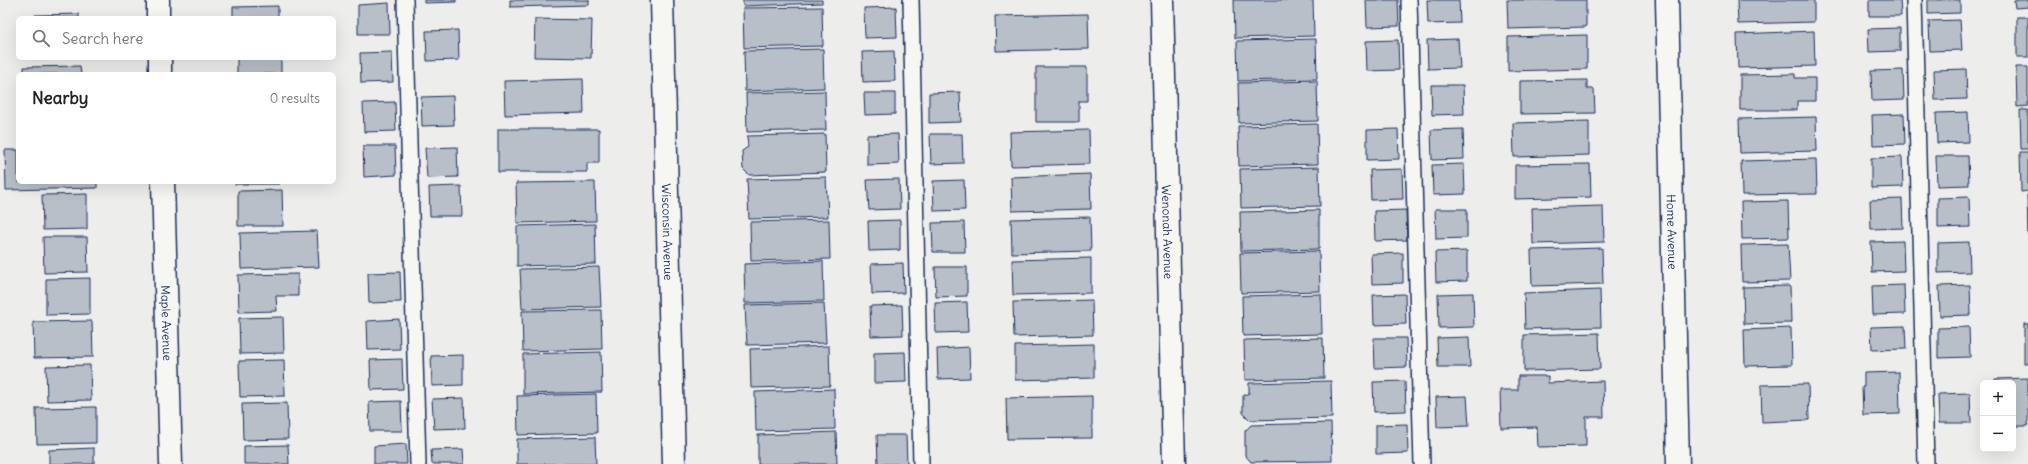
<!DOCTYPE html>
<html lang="en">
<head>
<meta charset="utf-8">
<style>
  :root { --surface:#fff; --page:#f2f2f2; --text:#222; --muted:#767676; --line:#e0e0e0 }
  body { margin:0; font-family:Delius,sans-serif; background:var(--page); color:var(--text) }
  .controls { position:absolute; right:12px; bottom:12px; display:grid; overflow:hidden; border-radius:6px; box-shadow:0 4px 16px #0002 }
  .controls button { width:36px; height:36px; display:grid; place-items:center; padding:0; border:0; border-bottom:1px solid var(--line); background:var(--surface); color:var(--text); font:20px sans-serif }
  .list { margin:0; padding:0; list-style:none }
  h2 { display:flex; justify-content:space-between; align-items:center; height:52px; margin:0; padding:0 16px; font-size:17px }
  h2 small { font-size:13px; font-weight:400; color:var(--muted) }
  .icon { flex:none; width:22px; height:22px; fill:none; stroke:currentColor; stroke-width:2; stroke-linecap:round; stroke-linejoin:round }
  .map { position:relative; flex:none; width:2028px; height:464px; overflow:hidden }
  .search { position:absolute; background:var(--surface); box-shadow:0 4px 16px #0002; left:16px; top:16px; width:320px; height:44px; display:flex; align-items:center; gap:10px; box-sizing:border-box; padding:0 14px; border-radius:6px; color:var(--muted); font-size:15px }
  .panel { position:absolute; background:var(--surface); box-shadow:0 4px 16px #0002; left:16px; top:72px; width:320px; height:112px; border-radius:6px }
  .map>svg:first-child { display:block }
  .building { fill:#b9bfc8; stroke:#1b2f5e }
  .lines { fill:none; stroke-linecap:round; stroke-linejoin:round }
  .lane-casing { stroke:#1b2f5e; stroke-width:18 }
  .street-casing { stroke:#1b2f5e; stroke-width:25 }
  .lane { stroke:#f6f6f2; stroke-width:15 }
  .street { stroke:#f6f6f2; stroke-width:22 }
  .labels { text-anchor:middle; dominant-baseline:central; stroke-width:4; stroke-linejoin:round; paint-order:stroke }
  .street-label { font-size:12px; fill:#1b2f5e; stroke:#f6f6f2 }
</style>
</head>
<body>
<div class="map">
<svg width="2028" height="464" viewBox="0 0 2028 464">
  <rect width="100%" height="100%" fill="#edeeec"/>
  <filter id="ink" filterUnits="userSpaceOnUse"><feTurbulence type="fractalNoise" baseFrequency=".025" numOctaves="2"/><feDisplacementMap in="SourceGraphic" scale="8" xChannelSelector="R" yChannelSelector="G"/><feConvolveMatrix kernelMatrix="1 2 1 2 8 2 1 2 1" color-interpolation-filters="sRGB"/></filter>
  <g filter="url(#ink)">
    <g class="building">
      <polygon points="424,0 456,0 456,2 424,3"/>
      <polygon points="510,0 589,0 589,5 510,7"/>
      <polygon points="743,0 822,0 822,3 743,6"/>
      <polygon points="1234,0 1313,0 1314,36 1235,38"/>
      <polygon points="1366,0 1398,0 1399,26 1367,27"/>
      <polygon points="1427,0 1459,0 1460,23 1428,24"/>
      <polygon points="1507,0 1586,0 1586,27 1508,29"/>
      <polygon points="1737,0 1814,0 1814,22 1738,24"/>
      <polygon points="1869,0 1900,0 1901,16 1869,16"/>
      <polygon points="1928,0 1960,0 1960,13 1928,14"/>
      <polygon points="2014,0 2028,0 2028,7 2015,8"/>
      <polygon points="389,3 390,34 358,34 358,5"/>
      <polygon points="278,6 278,18 233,18 233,7"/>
      <polygon points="822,7 823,46 744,48 743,8"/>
      <polygon points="896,7 897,37 865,38 864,8"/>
      <polygon points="79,14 79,18 35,18 35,15"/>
      <polygon points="1088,14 1089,49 996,51 995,16"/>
      <rect x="2017" y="17" width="11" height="40"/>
      <polygon points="535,19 592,20 591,58 534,57"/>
      <polygon points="1960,20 1962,50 1930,51 1929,21"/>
      <polygon points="1900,28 1900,51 1869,52 1868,29"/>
      <polygon points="458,30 459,60 427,61 426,31"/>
      <polygon points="1814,31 1815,66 1738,68 1737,34"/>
      <polygon points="1587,35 1587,69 1508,71 1508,37"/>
      <polygon points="1316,39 1317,79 1238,81 1237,41"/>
      <polygon points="1458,39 1460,68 1428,69 1427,40"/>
      <polygon points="1398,40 1399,70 1367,71 1366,41"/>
      <polygon points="823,49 824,88 745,91 744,51"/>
      <polygon points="894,51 895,81 863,82 862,52"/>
      <polygon points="392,52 393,82 361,83 360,53"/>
      <rect x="237" y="58" width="44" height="16"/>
      <polygon points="80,66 81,74 24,74 24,67"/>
      <polygon points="1036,67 1087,67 1087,101 1079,101 1079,122 1036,122"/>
      <polygon points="2016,67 2028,67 2028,106 2017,107"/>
      <polygon points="1966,69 1967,99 1935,100 1934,70"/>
      <polygon points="1903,70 1904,100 1872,101 1871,71"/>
      <polygon points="1795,74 1795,78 1815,78 1815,101 1797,101 1797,110 1740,110 1740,75"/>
      <polygon points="583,79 584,113 505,115 504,81"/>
      <polygon points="1587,80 1587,89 1594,89 1595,113 1520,114 1520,81"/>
      <polygon points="1317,81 1318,121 1239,123 1238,83"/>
      <polygon points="1431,85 1463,85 1464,114 1432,115"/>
      <polygon points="825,91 826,130 747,132 746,93"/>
      <polygon points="960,92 961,122 929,123 929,93"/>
      <polygon points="864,93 895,93 895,114 865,115"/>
      <polygon points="453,96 454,125 422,126 421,97"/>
      <polygon points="395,102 396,131 364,132 363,103"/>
      <polygon points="2020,110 2028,110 2028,149 2021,149"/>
      <polygon points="1968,112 1969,142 1937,143 1936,113"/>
      <polygon points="1904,114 1905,144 1873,145 1872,115"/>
      <polygon points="1816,117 1817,151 1740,153 1739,119"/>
      <polygon points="1589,121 1589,155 1514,157 1513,123"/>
      <polygon points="1317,124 1318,164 1239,166 1238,126"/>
      <polygon points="498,129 599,129 599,163 587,163 587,172 498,172"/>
      <polygon points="1398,129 1399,159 1367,160 1367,130"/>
      <polygon points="1463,129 1464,159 1432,160 1431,130"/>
      <polygon points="1089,130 1090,164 1011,166 1010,132"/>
      <polygon points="825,134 826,172 749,175 743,169 742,151 748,147 747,136"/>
      <polygon points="898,134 899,164 867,165 867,135"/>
      <polygon points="930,134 962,134 963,163 931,164"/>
      <polygon points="363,146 395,146 396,175 364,177"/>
      <polygon points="457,147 458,177 427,178 425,148"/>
      <polygon points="5,150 18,150 18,182 97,182 97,188 6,190"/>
      <polygon points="2020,152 2028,152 2028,191 2021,192"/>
      <polygon points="1936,156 1968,156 1969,185 1937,186"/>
      <polygon points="1902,157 1903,187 1871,188 1871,158"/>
      <polygon points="1816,159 1817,194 1742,195 1741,161"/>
      <polygon points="1464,164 1465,194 1433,195 1432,165"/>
      <polygon points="1590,164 1591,197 1515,199 1515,165"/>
      <polygon points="1319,167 1320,206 1241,208 1240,169"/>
      <polygon points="1402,169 1403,199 1371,200 1370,170"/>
      <polygon points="1090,174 1091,209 1012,211 1011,177"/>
      <polygon points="826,177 828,217 749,219 747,179"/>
      <polygon points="899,179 900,209 869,210 867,180"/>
      <polygon points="964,180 965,210 934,211 933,181"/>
      <rect x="235" y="182" width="44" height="2"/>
      <polygon points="595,182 596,221 517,223 516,183"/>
      <polygon points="461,186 462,216 430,216 429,187"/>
      <polygon points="282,190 283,226 238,226 238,191"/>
      <polygon points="87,194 87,229 43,230 42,195"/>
      <polygon points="2027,195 2028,195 2028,235"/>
      <polygon points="1969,197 1970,227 1938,228 1938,198"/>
      <polygon points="1902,199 1903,228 1871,229 1870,200"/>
      <polygon points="1788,201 1789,238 1742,239 1741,202"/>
      <polygon points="1603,206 1604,242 1533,244 1532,208"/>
      <polygon points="1435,209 1467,209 1467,238 1436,239"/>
      <polygon points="1319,210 1319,249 1241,251 1240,212"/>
      <polygon points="1406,210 1407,240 1375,241 1374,211"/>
      <polygon points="1090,217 1091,251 1012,253 1011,219"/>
      <polygon points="829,220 830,259 751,261 750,222"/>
      <polygon points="900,220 900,250 869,251 868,221"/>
      <polygon points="964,222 965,252 933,252 932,223"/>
      <polygon points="595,224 596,264 517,266 517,226"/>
      <polygon points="317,231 319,267 241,269 240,233"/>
      <polygon points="43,237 87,237 88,272 44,273"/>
      <polygon points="1903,241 1904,271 1872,272 1871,242"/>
      <polygon points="1969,242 1970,272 1938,273 1938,243"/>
      <polygon points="1788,244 1790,281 1742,282 1741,245"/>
      <polygon points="1602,248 1603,284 1532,286 1531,250"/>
      <polygon points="1319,251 1320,291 1241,293 1240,253"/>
      <polygon points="1467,251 1467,281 1436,282 1435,252"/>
      <polygon points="1403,253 1403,283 1372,284 1371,254"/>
      <polygon points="1091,258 1091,293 1013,295 1012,260"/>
      <polygon points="823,261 824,301 745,303 744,264"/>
      <polygon points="903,263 904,293 872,294 871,264"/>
      <polygon points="599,267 601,307 522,309 520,269"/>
      <polygon points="935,267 967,267 967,296 936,297"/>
      <polygon points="400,272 401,302 369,303 368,273"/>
      <polygon points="298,274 298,296 276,296 277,311 239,312 238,275"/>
      <polygon points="90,278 90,314 46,315 46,279"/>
      <polygon points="1904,285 1905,314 1873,315 1872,286"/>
      <polygon points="1970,285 1971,315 1940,316 1939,286"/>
      <polygon points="1790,286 1791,323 1744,324 1743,287"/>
      <polygon points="1600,290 1601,327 1525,329 1524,293"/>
      <polygon points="1473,293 1474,327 1439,328 1438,294"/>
      <polygon points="1321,294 1322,334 1243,336 1242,296"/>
      <polygon points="1405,294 1406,324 1374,325 1373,295"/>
      <polygon points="1092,300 1093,335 1014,337 1013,302"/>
      <polygon points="967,302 968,332 936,333 935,303"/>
      <polygon points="824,303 826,343 747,345 745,305"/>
      <polygon points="902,305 903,335 871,336 870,306"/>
      <polygon points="601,310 602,349 523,351 522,311"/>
      <polygon points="283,317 284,353 240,354 239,318"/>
      <polygon points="399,319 400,349 368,350 367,321"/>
      <polygon points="92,321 93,357 34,358 33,322"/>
      <rect x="2024" y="324" width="4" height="39"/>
      <polygon points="1905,326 1906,349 1872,350 1871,327"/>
      <polygon points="1969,327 1970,357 1938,358 1938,328"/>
      <polygon points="1791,328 1792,365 1745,366 1744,330"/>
      <polygon points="1599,333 1600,369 1524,371 1524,335"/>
      <polygon points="1469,337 1470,367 1438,367 1437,338"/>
      <polygon points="1323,338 1324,378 1245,380 1244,340"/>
      <polygon points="1374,338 1406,338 1407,367 1375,368"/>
      <polygon points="1094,344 1094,378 1015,380 1015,346"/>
      <polygon points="829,346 830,386 751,388 750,349"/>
      <polygon points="969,347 970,378 938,379 937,349"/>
      <polygon points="601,352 602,392 523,394 523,354"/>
      <polygon points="905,352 906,382 874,383 874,353"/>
      <polygon points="463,355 463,385 432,386 431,356"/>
      <polygon points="402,359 403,389 371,390 370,360"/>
      <polygon points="284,360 285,396 240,397 239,361"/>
      <polygon points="90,365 91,400 47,401 46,366"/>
      <polygon points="1899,372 1900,414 1863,415 1862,387 1864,387 1864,373"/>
      <polygon points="1518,376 1548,376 1548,383 1603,381 1604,417 1586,417 1586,446 1538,447 1537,427 1501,428 1500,390 1518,390"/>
      <polygon points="2028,378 2028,426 2013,426 2013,383 1995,383 1995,379"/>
      <polygon points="1331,381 1332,418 1250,420 1243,413 1243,396 1249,393 1249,383"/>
      <polygon points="1405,381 1406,411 1374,412 1373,382"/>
      <polygon points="1808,384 1809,420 1762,422 1761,385"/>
      <polygon points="834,389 835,429 756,431 755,392"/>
      <polygon points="1970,393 1971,423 1939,423 1938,394"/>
      <polygon points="596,394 597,433 518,435 517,396"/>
      <polygon points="1092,396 1092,438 1007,439 1006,398"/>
      <polygon points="1467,396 1469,426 1437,427 1436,397"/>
      <polygon points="464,398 465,428 434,429 432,399"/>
      <polygon points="401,401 402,431 370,431 369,402"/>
      <polygon points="287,403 288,439 243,440 242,404"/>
      <polygon points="96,407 96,443 37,444 36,408"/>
      <polygon points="1331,423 1332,461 1251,462 1245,455 1245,431 1251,425"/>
      <polygon points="1407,424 1408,453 1376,454 1376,425"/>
      <polygon points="836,432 837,464 758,464 758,435"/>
      <polygon points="877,435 906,435 907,464 878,464"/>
      <polygon points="595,437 596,464 517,464 517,439"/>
      <polygon points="406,444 407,464 374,464 374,446"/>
      <polygon points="288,445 289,464 244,464 244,446"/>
      <polygon points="94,448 94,464 49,464 49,450"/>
      <polygon points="463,449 464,464 432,464 431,450"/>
    </g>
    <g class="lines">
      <defs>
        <g id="lane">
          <polyline points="405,0 418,464"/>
          <polyline points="911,0 921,464"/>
          <polyline points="1409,0 1422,464"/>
          <polyline points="1914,0 1926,464"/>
        </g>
        <g id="street">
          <polyline points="158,0 158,18"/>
          <path id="s1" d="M662,0L674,464"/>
          <path id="s2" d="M1162,0L1174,464"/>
          <path id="s3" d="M1667,0L1678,464"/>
          <polyline points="160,58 160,74"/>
          <path id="s4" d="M163,182L171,464"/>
        </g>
      </defs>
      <use href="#lane" class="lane-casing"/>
      <use href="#street" class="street-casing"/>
      <use href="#lane" class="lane"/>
      <use href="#street" class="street"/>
    </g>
  </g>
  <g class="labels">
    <g class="street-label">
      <text stroke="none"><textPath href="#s1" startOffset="232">Wisconsin Avenue</textPath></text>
      <text stroke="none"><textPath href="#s2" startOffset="232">Wenonah Avenue</textPath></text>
      <text stroke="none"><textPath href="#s3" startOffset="232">Home Avenue</textPath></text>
      <text stroke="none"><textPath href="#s4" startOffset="141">Maple Avenue</textPath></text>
    </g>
  </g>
</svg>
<div class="controls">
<button>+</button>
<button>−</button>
</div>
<div class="search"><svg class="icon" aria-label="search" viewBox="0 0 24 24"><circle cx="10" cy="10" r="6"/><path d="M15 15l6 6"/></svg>Search here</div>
<section class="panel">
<h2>Nearby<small>0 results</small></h2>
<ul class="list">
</ul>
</section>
</div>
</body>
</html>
